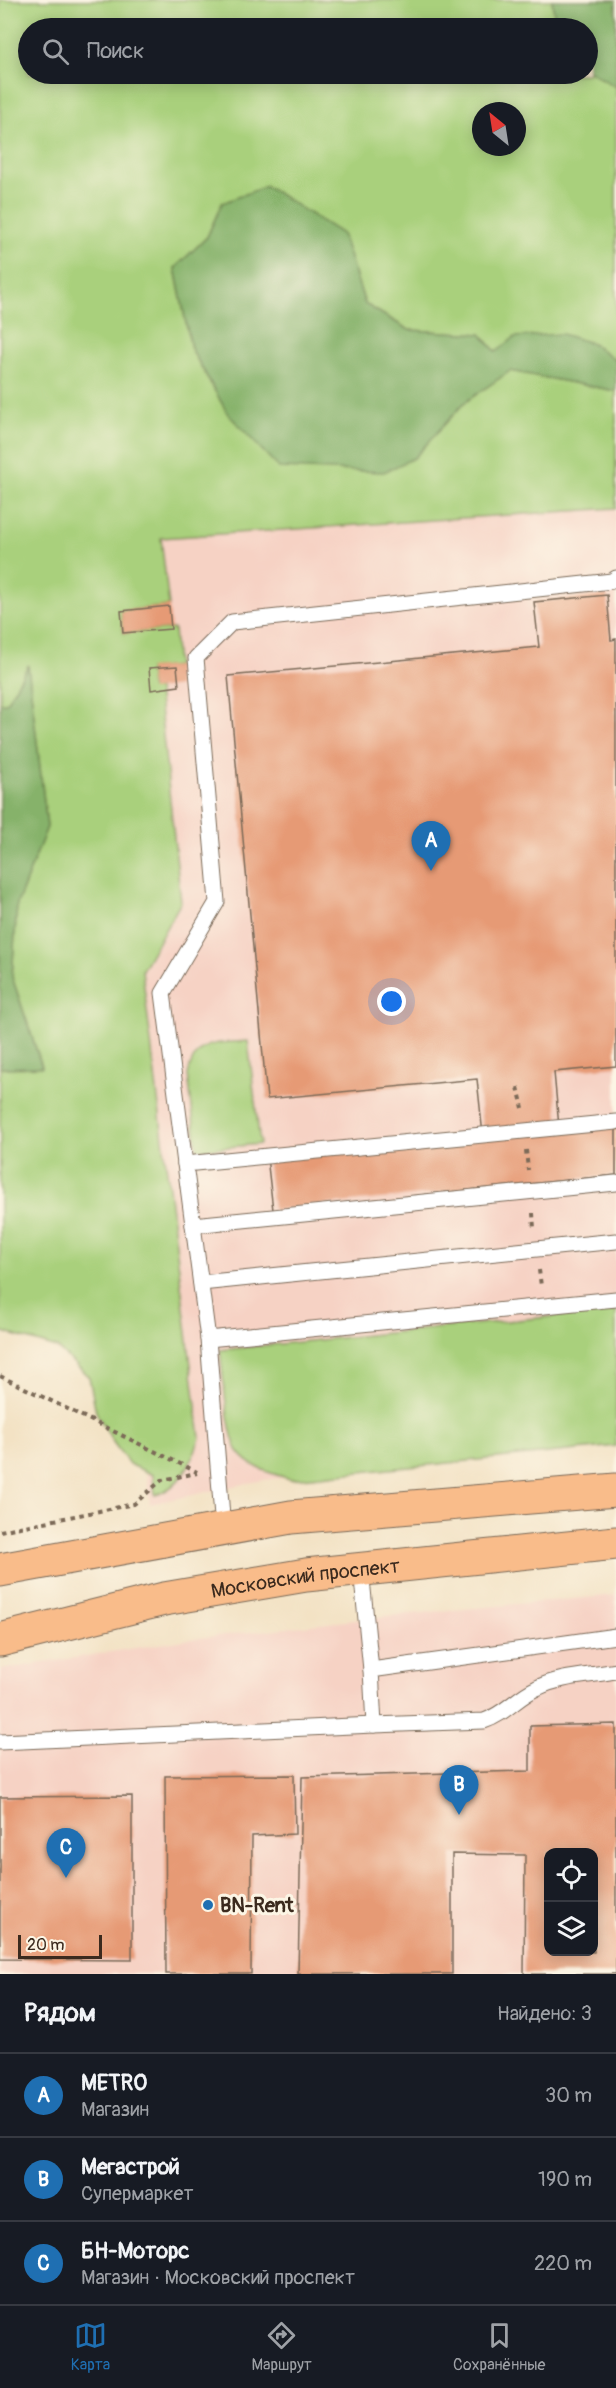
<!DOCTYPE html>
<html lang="ru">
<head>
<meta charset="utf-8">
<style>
  :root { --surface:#171b24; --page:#20242c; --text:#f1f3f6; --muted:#9ea1a6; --line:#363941; --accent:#1f6fb2 }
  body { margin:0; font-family:Pangolin,sans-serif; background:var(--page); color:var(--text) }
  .controls { position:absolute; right:18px; bottom:18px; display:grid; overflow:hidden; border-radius:12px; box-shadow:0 3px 15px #0003 }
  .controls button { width:54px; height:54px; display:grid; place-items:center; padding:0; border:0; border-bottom:2px solid var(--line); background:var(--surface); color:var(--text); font:30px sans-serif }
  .compass { position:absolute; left:472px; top:102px; width:54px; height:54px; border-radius:50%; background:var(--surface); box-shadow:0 3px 15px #0003; rotate:330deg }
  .scale { position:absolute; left:18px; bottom:15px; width:84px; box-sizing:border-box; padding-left:6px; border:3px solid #3b2a1e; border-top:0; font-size:16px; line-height:21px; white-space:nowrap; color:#3b2a1e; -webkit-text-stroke:4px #fcf5e5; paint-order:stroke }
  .you { position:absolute; left:392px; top:1002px; width:21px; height:21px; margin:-15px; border:4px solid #fff; border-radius:50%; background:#1a73e8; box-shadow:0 0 0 9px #1a73e833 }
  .badge { display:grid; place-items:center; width:39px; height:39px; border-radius:50%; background:var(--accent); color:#fff; font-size:20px; font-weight:700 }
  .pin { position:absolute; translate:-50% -50px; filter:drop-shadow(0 2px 3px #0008) }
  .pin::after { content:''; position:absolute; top:32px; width:21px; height:18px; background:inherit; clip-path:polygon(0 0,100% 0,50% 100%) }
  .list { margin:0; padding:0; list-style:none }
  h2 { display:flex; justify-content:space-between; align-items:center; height:78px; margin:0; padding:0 24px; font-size:26px }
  h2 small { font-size:20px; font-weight:400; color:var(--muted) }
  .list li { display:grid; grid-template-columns:39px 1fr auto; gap:18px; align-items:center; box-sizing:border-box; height:84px; padding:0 24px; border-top:2px solid var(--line) }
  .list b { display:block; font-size:22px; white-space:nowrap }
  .list p { margin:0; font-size:20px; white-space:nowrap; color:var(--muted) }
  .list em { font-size:20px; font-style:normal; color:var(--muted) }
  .icon { flex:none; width:33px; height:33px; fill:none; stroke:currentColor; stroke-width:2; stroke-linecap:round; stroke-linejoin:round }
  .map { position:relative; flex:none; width:616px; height:1974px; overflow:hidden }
  .search { position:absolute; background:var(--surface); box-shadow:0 3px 15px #0003; left:18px; right:18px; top:18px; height:66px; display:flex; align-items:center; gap:15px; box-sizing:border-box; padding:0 21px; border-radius:33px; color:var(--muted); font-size:22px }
  .sheet { height:330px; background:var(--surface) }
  nav { display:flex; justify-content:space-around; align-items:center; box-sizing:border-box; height:84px; border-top:2px solid var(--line); background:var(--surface); font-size:16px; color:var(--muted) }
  nav a { display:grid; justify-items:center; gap:3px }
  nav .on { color:var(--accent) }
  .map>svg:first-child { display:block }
  .built { fill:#f6d2c4; fill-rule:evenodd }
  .green { fill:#a9d07b; stroke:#727d4c; stroke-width:1.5; fill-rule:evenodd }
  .forest { fill:#86b26b; stroke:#606e44; stroke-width:1.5 }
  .building { fill:#e69a74; fill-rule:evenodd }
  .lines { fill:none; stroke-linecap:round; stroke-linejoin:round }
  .service-casing { stroke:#7b6a58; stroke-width:17 }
  .primary-casing { stroke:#7b6a58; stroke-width:35 }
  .path { stroke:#7b6a58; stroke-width:4; stroke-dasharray:4.5 4.5; stroke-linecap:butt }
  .service { stroke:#fff; stroke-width:15 }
  .primary { stroke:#f9bc8a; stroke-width:33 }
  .poi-dot { fill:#1f6fb2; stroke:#fcf5e5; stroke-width:2 }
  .labels { text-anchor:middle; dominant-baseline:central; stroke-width:6; stroke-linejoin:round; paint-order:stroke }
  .street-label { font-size:20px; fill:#3b2a1e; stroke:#fcf5e5 }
  .poi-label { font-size:20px; font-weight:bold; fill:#3b2a1e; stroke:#fcf5e5; text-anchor:start }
</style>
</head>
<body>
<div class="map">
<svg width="616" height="1974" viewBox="0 0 616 1974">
  <rect width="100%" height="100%" fill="#fcf5e5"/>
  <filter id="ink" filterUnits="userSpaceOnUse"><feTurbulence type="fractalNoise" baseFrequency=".0167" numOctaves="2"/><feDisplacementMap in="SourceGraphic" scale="12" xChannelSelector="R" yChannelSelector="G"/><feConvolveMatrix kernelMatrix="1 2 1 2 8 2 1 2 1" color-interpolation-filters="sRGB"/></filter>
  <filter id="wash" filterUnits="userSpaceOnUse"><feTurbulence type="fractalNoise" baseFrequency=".008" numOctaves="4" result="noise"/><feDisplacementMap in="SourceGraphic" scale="24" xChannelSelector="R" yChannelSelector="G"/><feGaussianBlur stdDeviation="1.35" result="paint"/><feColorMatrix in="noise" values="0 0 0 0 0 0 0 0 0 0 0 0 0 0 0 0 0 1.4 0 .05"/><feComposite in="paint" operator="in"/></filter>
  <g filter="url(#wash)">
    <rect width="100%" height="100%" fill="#f3e2c4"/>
    <g class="built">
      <polygon points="616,503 616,1441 263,1480 150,1504 47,545"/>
      <path d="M616,1595V1974H0V1670L191,1639L388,1616ZM548,1852H594V1952H548Z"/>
    </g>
    <g class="green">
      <path d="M0,0H552L556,28H28V74H588V70L616,87V360L591,343L496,352L481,334L409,330L365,304L342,234L222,203L207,237L175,268L191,349L228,414L414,458L464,403L510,371L616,391V508L161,538L169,606L121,611L123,633L174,629L177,666L149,669L151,689H158L181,902L142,970L200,1438C192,1461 181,1488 155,1495L153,1475L129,1464L113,1442L96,1412L89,1377L57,1348L0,1331V1068L42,1066L12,977L17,904L47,827L28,667L6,704L0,703ZM481,111H517V147H481Z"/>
      <path d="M248,1041L260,1144L197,1150L188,1075C195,1038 218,1044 248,1041Z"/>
      <path d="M616,1310V1446L291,1479C272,1474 250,1468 238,1451C227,1434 223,1373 220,1350Z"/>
    </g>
    <g class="forest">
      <polygon points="552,0 616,0 616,87 588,70 588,28 556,28"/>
      <polygon points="266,186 342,234 365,304 409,330 481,334 496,352 515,337 562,334 591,343 616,360 616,391 510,371 464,403 414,458 384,472 279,468 228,414 191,348 175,268 207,237 222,203"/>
      <polygon points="28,666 47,827 17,904 12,977 42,1067 0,1068 0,703 6,703"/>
    </g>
    <g id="blocks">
      <g class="building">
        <polygon points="607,595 611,640 616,639 616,1066 554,1072 559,1127 616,1122 616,1175 273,1210 267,1157 483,1135 477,1079 267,1099 228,676 539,647 534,602"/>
        <polygon points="169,606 171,629 123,633 121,611"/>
        <polygon points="177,666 179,686 151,690 149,668"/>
        <path d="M616,1724V1974H524L525,1855L452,1854V1974H298L302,1777L530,1771V1726ZM548,1852H594V1952H548Z"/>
        <polygon points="294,1775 295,1834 252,1836 251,1974 166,1974 165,1776"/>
        <polygon points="132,1796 132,1960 0,1959 0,1797"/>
      </g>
    </g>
  </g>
  <g filter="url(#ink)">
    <use href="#blocks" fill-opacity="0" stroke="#7b6a58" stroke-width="1.5"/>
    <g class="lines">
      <defs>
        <g id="service">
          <polyline points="185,1164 163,993 217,902 196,658 232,622 612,581 616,578"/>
          <polyline points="193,1225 616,1183"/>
          <polyline points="201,1283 616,1241"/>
          <polyline points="208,1339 616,1299"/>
          <polyline points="223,1529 208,1339 185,1164 616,1122"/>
          <polyline points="361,1569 371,1670"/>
          <path d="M616,1636L371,1670L374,1725L484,1721C505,1714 517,1697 537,1688C560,1676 590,1676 616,1671"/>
          <polyline points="0,1742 374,1725"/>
        </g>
        <g id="primary">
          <polyline points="0,1570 291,1517 616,1490"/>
          <path id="s1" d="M0,1640L164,1599L306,1575L616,1543"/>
        </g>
      </defs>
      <use href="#service" class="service-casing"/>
      <use href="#primary" class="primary-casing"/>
      <g class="path">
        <polyline points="518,1087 523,1108"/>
        <polyline points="526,1150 528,1170"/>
        <polyline points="533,1213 534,1229"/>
        <polyline points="539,1270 541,1286"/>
        <polyline points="0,1376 197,1472"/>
        <polyline points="0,1531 134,1504 162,1480 197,1473"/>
      </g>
      <use href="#service" class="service"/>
      <use href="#primary" class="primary"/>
    </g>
  </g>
  <circle class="poi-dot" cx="208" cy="1905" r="6"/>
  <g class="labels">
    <g class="street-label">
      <text stroke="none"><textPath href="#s1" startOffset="312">Московский проспект</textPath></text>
    </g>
    <g class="poi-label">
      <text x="220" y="1905">BN-Rent</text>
    </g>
  </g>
</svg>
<div class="controls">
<button><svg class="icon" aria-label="locate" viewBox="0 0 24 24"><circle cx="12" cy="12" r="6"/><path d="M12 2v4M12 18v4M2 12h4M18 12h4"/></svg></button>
<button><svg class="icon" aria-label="layers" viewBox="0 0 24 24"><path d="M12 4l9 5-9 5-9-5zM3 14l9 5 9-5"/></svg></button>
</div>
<svg class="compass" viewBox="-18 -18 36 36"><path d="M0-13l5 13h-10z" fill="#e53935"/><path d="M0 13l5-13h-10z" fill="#9ea1a6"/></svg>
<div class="scale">20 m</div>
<div class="you"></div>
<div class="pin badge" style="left:431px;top:871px">A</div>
<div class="pin badge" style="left:459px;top:1815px">B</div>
<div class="pin badge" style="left:66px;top:1878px">C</div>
<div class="search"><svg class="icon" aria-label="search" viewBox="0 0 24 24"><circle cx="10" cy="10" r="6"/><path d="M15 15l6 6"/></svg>Поиск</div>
</div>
<section class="sheet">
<h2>Рядом<small>Найдено: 3</small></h2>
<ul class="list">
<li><span class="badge">A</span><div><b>METRO</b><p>Магазин</p></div><em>30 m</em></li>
<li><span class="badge">B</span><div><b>Мегастрой</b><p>Супермаркет</p></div><em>190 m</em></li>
<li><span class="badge">C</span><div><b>БН-Моторс</b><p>Магазин · Московский проспект</p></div><em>220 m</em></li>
</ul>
</section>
<nav>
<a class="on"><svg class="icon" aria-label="map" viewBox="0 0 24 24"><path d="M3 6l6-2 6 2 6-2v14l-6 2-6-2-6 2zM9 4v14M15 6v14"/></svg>Карта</a>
<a><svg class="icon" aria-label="directions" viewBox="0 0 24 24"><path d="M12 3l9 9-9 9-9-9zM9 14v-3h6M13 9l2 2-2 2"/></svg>Маршрут</a>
<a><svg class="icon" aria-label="saved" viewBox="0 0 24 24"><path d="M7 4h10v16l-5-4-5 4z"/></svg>Сохранённые</a>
</nav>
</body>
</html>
